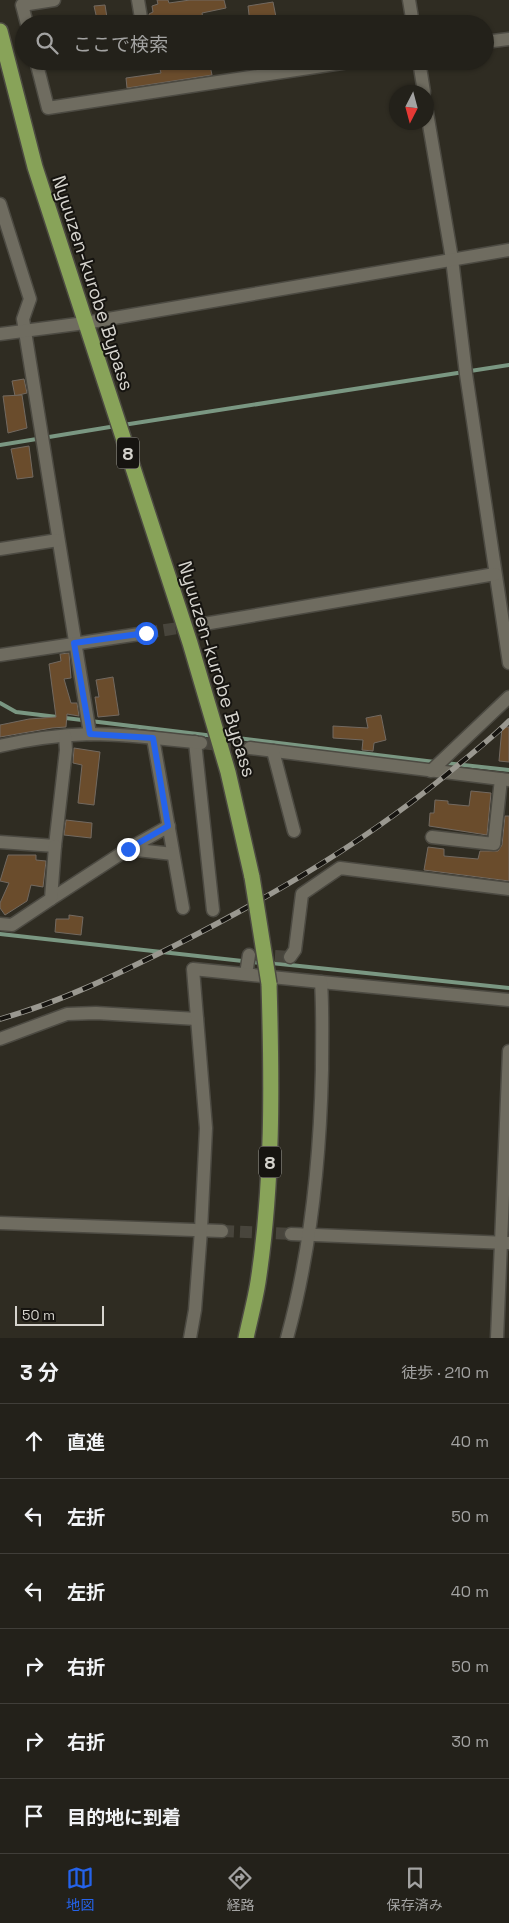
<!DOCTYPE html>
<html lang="ja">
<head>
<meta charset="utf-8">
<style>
  :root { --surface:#23211a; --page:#2f2e27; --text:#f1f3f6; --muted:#a3a3a2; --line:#403e39; --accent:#2563eb }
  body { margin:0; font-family:"Space Grotesk","Noto Sans JP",sans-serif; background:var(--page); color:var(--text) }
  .compass { position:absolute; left:389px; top:85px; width:45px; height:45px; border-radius:50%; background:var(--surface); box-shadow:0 1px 4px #0004; rotate:186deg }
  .scale { position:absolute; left:15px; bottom:12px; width:89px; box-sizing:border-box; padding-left:5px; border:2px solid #d6d4ce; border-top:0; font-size:14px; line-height:18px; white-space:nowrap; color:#d6d4ce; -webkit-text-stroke:4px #161410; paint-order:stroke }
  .stop { position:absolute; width:15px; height:15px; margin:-11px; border:4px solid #2563eb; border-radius:50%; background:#fff }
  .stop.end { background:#2563eb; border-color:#fff; box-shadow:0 1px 5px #0008 }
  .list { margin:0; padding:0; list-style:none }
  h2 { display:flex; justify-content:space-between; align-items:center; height:65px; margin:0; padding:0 20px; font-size:21px }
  h2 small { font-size:16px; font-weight:400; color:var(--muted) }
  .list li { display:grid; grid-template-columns:32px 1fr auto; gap:15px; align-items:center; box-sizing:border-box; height:75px; padding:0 20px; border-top:1px solid var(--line) }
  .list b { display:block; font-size:19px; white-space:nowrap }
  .list em { font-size:16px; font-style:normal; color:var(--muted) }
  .icon { flex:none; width:28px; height:28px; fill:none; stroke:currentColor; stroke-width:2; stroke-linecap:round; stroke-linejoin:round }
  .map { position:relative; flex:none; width:509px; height:1338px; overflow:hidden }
  .search { position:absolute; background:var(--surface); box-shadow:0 1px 4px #0004; left:15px; right:15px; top:15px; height:55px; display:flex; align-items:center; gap:12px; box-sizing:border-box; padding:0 18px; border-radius:28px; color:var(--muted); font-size:19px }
  .sheet { height:515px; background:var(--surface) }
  nav { display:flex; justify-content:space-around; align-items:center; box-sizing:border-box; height:70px; border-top:1px solid var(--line); background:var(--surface); font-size:14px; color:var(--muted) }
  nav a { display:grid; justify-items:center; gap:2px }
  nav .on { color:var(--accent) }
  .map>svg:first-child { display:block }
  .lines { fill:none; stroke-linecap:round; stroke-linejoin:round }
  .stream { stroke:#7a9782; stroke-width:4 }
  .building { fill:#6a4c2c; stroke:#726960 }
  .minor-tunnel { stroke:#48453c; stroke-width:12; stroke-dasharray:12 6; stroke-linecap:butt }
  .minor-casing { stroke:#4c4a42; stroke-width:15 }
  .highway-casing { stroke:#4c4a42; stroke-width:18 }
  .minor { stroke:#6f6c60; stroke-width:12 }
  .highway { stroke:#88a359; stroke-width:15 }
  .rail-casing { stroke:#9a9890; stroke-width:5.5 }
  .rail { stroke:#161410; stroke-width:4; stroke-dasharray:11; stroke-linecap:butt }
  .highway-bridge-casing { stroke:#4c4a42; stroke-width:18; stroke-linecap:butt }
  .highway-bridge { stroke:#88a359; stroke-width:15 }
  .route { stroke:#2563eb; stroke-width:6 }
  .labels { text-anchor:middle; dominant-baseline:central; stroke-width:4; stroke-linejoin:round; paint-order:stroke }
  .shield { fill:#161410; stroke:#9c9a95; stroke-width:1 }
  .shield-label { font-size:18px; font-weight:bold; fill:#d6d4ce }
  .street-label { font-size:19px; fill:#d6d4ce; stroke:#161410 }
</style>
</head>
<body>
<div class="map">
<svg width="509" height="1338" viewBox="0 0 509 1338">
  <rect width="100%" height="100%" fill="#2f2c22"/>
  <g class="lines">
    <g class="stream">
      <polyline points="123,425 509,365"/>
      <polyline points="0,445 116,426"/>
      <polyline points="0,703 16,712 214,736"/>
      <polyline points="221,736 435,762"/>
      <polyline points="445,763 509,770"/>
      <polyline points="0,934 261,963"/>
      <polyline points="271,963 509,988"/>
    </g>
  </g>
  <g class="building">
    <polygon points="157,0 168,0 169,3 190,0 224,0 226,8 202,13 204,24 150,24 149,14 153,12 152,6 158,4"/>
    <polygon points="273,2 277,22 250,24 248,6"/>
    <polygon points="105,5 108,24 98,24 94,6"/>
    <polygon points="158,61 209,61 212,75 127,88 126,78 161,73"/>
    <polygon points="24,379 27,393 15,396 12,381"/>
    <polygon points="22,395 27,428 8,433 3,396"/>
    <polygon points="29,446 33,477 17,479 11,449"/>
    <polygon points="69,653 71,678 64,679 71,703 77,703 79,716 67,714 66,727 52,728 0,737 0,725 29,719 56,717 49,664 61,661 60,654"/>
    <polygon points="113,677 119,715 98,717 95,697 99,697 96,680"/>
    <polygon points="381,715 386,740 374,743 373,751 362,750 363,740 333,738 333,726 368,728 366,718"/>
    <polygon points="502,727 509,727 509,762 499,761"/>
    <polygon points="74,748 100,752 94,805 78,803 82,765 73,763"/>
    <polygon points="471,791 491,793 487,835 429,826 430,813 434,813 435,800 448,801 448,804 469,806"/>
    <polygon points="505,816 509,816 509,881 424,870 428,847 444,849 444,856 478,859 480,851 498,851 502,845"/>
    <polygon points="66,820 92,823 91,838 64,835"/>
    <polygon points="8,855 36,855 36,860 46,861 43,887 31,885 27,901 5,915 0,908 0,903 9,883 0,881"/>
    <polygon points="69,915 83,917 81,935 55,932 56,919 69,919"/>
  </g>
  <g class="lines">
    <g class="minor-tunnel">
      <polyline points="146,633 204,624"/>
      <polyline points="201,743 250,748"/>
      <polyline points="257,955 290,957"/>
      <polyline points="222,1231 291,1234"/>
    </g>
    <defs>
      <g id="minor">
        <polyline points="138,0 142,24"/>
        <polyline points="409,0 413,24"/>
        <polyline points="27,24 22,5 54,0"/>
        <polyline points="485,42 509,39"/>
        <polyline points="36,61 48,108 355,61"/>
        <polyline points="419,61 424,92"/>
        <polyline points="426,107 452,259 466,374 509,663"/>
        <polyline points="0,204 30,299 23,319 90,734"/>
        <polyline points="0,334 85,323 509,250"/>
        <polyline points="0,549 58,540"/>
        <polyline points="204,624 495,574"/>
        <polyline points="0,655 146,633"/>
        <polyline points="153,738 183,908"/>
        <polyline points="195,742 213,910"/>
        <path d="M0,746C29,739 61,735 91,734C128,734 165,739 201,743"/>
        <polyline points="250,748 509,780"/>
        <polyline points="273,751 294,831"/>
        <polyline points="431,771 509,697"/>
        <polyline points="432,837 494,844 501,779"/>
        <polyline points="0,842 55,846 66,750 65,736"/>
        <polyline points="128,849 169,826"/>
        <polyline points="51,899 128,849 173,854"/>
        <polyline points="0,924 12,925 51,899 55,846"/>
        <polyline points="290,957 295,950 302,894 340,868 509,889"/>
        <polyline points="246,974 249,955"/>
        <polyline points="321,982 509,1000"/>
        <polyline points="0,1039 67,1014 96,1013 197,1019"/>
        <polyline points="0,1223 222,1231"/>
        <polyline points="291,1234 508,1243"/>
        <path d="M190,1338L195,1310L201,1230L206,1128L193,969L321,982C323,1011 322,1040 322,1070C320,1160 311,1251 287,1338"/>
        <polyline points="497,1338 509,1051"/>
      </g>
      <g id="highway">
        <polyline points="0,31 35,167 190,643 228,772 252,877"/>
        <path d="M246,1338C250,1319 255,1301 258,1282C273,1184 272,1083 269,984"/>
      </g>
    </defs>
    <use href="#minor" class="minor-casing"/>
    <use href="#highway" class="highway-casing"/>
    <use href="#minor" class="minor"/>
    <use href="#highway" class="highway"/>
    <defs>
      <path id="rail" d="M0,1019C61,1002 118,974 174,946C274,895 372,838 458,765C475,751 493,737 509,721"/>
    </defs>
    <use href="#rail" class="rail-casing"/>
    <use href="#rail" class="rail"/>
    <defs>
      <polyline id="highway-bridge" points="252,877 269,984"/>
    </defs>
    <use href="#highway-bridge" class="highway-bridge-casing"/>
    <use href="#highway-bridge" class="highway-bridge"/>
  </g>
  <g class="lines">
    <polyline class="route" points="128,849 168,826 153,738 90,734 74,643 146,633"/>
  </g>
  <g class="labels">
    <g class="shield">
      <rect x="117" y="437.5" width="22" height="31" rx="4"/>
      <rect x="259" y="1146.5" width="22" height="31" rx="4"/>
    </g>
    <g class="shield-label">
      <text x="128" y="453">8</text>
      <text x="270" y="1162">8</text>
    </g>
    <g class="street-label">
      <text transform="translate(93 283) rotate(72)">Nyuuzen-kurobe Bypass</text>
      <text transform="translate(217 669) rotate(73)">Nyuuzen-kurobe Bypass</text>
    </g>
  </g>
</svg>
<svg class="compass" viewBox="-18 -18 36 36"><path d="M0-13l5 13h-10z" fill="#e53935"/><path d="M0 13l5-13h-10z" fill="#a3a3a2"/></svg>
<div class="scale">50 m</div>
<div class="stop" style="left:146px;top:633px"></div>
<div class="stop end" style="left:128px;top:849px"></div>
<div class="search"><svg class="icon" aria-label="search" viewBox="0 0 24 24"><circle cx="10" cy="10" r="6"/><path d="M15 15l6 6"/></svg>ここで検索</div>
</div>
<section class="sheet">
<h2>3 分<small>徒歩 · 210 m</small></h2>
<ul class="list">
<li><svg class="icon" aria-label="ahead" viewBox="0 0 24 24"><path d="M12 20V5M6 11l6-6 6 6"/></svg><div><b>直進</b></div><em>40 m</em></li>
<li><svg class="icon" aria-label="left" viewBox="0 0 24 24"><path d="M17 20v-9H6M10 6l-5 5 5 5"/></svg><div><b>左折</b></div><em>50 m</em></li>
<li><svg class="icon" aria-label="left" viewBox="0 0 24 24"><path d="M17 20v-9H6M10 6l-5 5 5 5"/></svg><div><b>左折</b></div><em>40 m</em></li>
<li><svg class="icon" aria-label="right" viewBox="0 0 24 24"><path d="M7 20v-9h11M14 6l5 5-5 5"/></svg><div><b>右折</b></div><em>50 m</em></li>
<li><svg class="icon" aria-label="right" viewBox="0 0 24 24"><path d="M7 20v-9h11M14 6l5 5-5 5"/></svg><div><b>右折</b></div><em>30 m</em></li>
<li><svg class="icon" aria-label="arrive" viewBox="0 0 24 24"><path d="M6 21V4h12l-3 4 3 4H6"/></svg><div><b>目的地に到着</b></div></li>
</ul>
</section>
<nav>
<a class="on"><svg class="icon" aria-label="map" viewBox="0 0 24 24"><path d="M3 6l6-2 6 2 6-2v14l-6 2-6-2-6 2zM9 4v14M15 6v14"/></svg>地図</a>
<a><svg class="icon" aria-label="directions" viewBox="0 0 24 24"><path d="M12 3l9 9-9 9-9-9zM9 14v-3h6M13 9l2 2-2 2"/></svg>経路</a>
<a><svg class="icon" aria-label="saved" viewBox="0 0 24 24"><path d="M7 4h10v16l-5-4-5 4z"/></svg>保存済み</a>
</nav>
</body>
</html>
